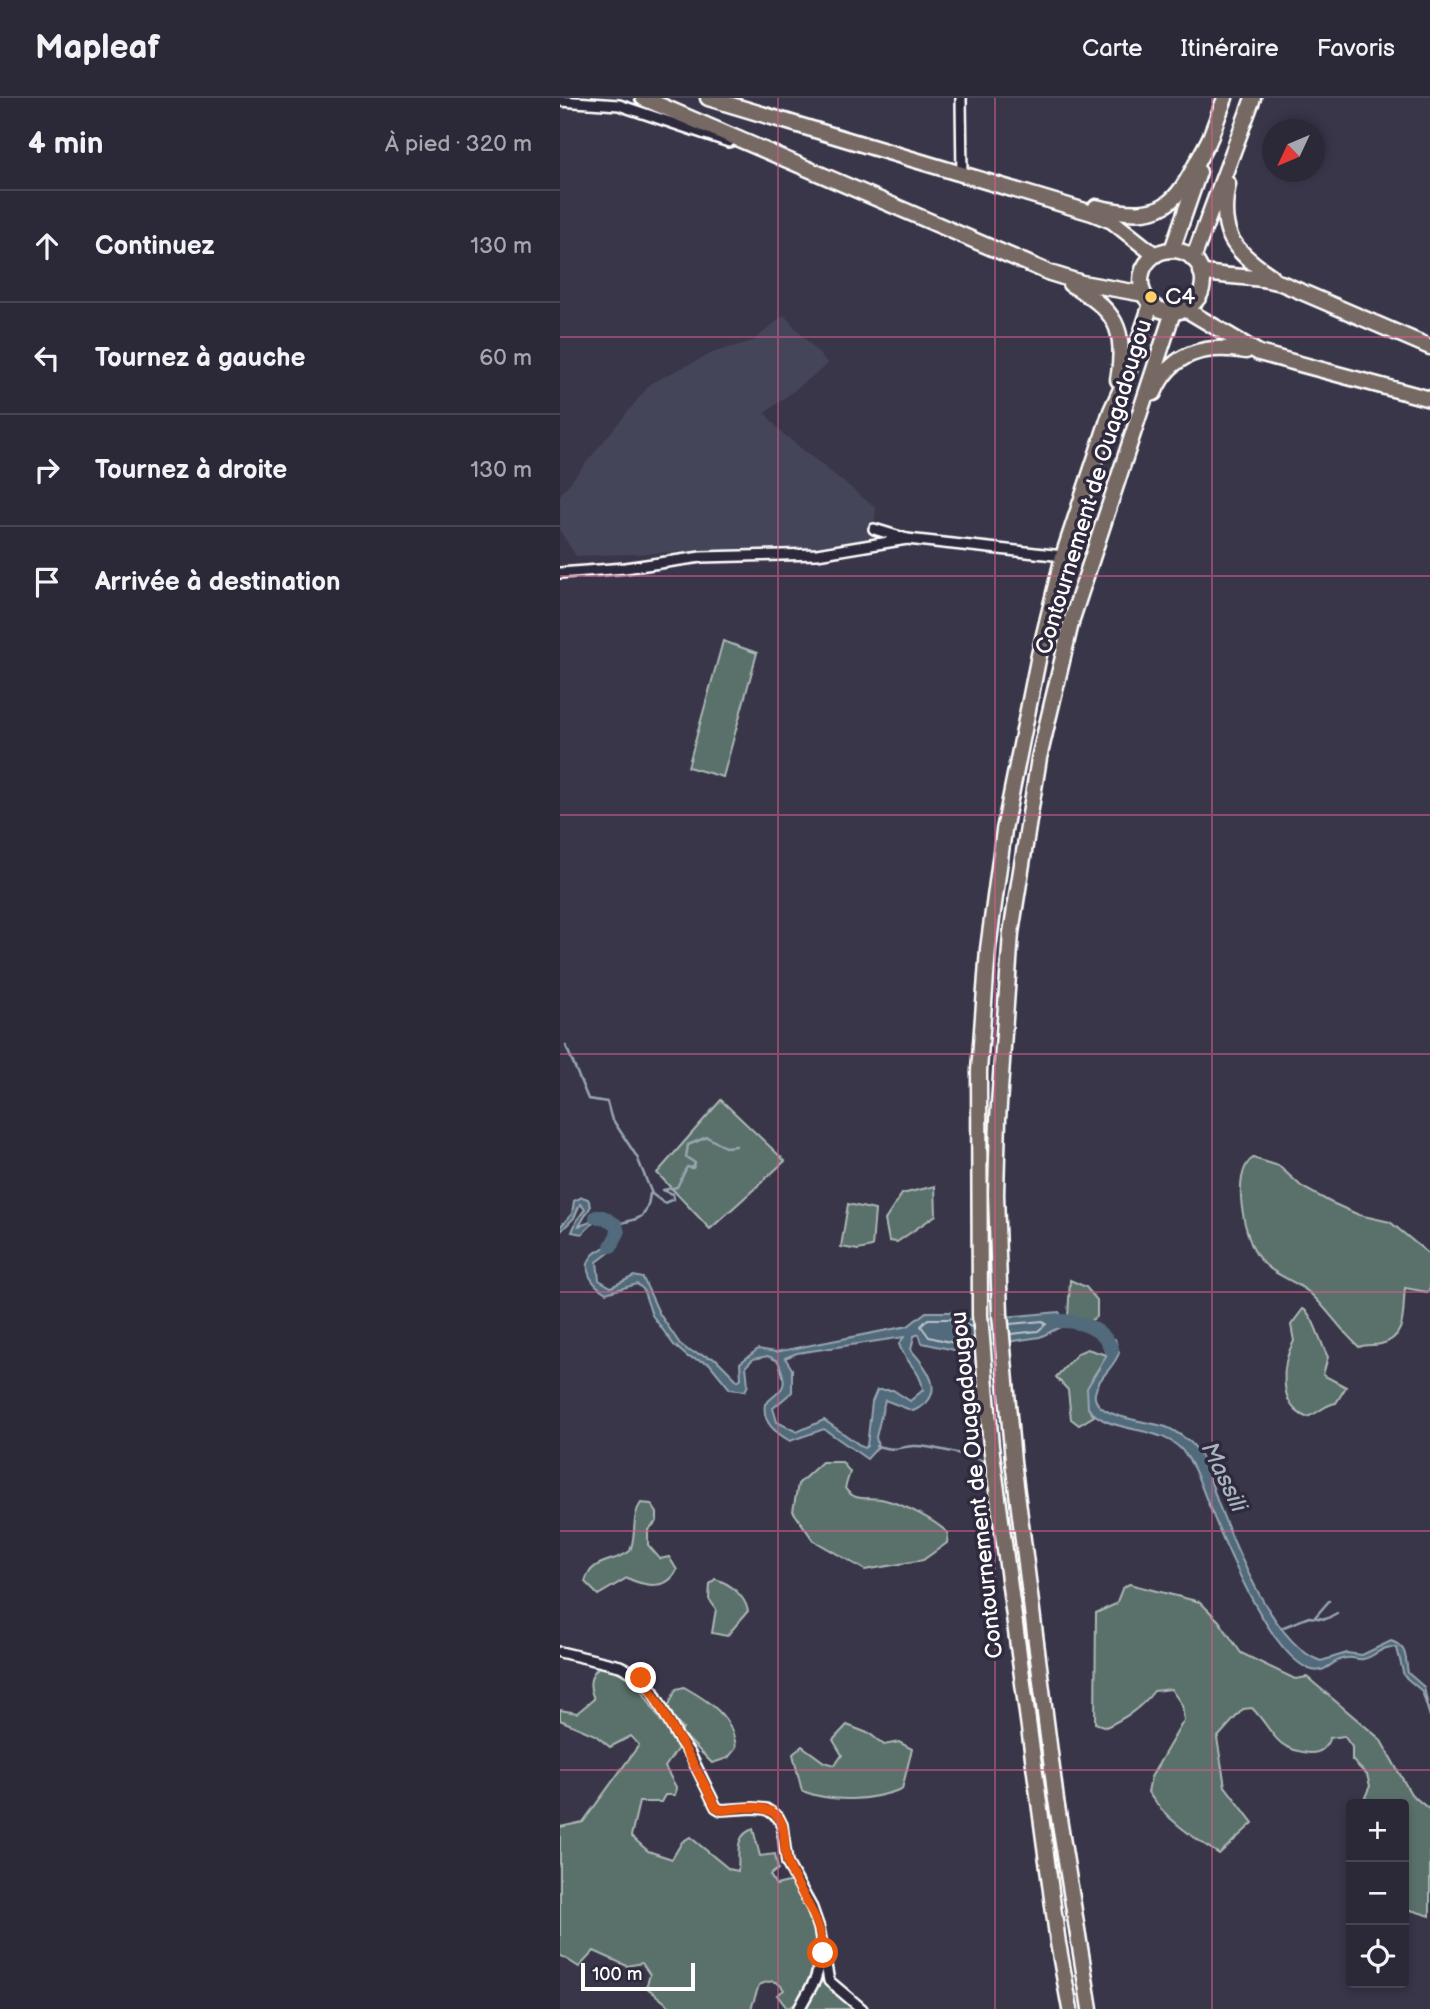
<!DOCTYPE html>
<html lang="fr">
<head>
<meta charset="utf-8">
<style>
  :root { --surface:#2b2838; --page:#333040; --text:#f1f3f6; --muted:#a6a6ae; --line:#474453 }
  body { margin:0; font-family:"Balsamiq Sans",sans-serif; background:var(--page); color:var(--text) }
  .controls { position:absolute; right:21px; bottom:21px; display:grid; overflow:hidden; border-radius:7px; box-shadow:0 4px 10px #0003 }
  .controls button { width:63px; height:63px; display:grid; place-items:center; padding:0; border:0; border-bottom:2px solid var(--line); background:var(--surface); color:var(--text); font:35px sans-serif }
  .compass { position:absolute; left:702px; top:21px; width:63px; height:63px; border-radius:50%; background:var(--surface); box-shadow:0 4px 10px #0003; rotate:226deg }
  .scale { position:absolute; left:21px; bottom:18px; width:114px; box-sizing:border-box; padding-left:7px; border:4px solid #fff; border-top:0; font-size:19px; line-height:24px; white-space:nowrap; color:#fff; -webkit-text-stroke:5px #2f2a3d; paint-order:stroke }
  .stop { position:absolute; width:21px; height:21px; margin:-16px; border:5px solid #ea580c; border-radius:50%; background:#fff }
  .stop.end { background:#ea580c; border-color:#fff; box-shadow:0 2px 7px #0008 }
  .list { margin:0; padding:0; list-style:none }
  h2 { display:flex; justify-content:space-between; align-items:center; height:91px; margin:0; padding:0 28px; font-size:30px }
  h2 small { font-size:23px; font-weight:400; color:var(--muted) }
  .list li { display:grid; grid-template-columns:46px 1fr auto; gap:21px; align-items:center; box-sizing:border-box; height:112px; padding:0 28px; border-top:2px solid var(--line) }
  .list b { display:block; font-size:26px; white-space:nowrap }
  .list em { font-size:23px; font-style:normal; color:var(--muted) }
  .icon { flex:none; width:38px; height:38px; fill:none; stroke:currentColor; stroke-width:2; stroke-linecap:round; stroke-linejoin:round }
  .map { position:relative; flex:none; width:870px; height:1911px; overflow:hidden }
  header { display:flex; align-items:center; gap:42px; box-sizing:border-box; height:98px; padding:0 35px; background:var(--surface); border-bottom:2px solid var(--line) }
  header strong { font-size:33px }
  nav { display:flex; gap:38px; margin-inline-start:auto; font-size:24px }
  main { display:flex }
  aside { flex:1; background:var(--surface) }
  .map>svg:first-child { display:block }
  .built { fill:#45445a }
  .green { fill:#5a706a; stroke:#acb8b4; stroke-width:2 }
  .water { fill:#516a7b; stroke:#97a6b0; stroke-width:2; fill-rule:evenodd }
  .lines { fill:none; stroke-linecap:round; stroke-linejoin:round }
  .shore { stroke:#b9c3ca; stroke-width:2 }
  .stream { stroke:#97a6b0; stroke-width:2.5 }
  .river { stroke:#516a7b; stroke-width:14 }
  .minor-casing { stroke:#fff; stroke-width:14 }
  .highway-casing { stroke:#fff; stroke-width:19 }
  .minor { stroke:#2f2a3d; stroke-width:9 }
  .highway { stroke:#766964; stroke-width:14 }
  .route { stroke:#ea580c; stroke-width:9 }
  .grid { fill:none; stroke:#d45d8c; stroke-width:2; stroke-opacity:0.55 }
  .poi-dot { fill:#ffd166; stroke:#2f2a3d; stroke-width:2.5 }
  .labels { text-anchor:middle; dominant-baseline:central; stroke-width:7; stroke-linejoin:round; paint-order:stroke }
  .poi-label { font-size:23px; fill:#fff; stroke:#2f2a3d; text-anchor:start }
  .street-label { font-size:23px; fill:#fff; stroke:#2f2a3d }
  .water-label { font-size:24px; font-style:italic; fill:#a8b4bd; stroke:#2f2a3d }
</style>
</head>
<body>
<header>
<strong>Mapleaf</strong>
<nav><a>Carte</a><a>Itinéraire</a><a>Favoris</a></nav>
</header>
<main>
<aside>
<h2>4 min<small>À pied · 320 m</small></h2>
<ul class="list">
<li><svg class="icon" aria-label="ahead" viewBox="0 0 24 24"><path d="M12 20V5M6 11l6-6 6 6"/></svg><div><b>Continuez</b></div><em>130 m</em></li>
<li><svg class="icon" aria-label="left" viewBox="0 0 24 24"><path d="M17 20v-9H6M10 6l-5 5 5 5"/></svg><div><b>Tournez à gauche</b></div><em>60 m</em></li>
<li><svg class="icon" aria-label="right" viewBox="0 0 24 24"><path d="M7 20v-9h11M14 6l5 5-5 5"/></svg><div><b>Tournez à droite</b></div><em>130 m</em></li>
<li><svg class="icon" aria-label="arrive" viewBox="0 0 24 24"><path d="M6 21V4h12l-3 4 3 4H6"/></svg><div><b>Arrivée à destination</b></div></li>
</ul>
</aside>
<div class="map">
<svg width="870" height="1911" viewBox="0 0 870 1911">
  <rect width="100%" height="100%" fill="#39364a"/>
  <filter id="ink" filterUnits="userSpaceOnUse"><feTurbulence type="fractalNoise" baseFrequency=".0143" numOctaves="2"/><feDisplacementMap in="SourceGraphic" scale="14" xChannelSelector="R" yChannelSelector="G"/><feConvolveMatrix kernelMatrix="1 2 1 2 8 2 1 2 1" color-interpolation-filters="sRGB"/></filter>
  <g filter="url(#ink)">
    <polygon class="built" points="224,217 268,266 205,315 222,335 316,410 313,440 253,449 16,458 0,433 0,397 91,285 155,254 193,243"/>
    <g class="green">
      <polygon points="163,543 197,555 163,679 128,669"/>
      <polygon points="161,1002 225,1063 150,1131 97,1075"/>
      <path d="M693,1060L719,1068L742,1089L770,1104L799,1117L830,1124L870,1157V1191L867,1194L845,1190C842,1212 848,1240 821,1246C813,1248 807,1246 799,1249C781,1233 769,1213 752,1197C739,1183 714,1179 699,1160C684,1142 670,1074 693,1060Z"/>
      <polygon points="375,1088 376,1117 337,1144 329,1143 325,1122 342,1096"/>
      <polygon points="288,1106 315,1112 312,1149 298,1152 281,1149"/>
      <polygon points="510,1182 526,1189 537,1202 537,1218 525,1227 508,1220"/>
      <path d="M743,1211C753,1215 761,1247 768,1259L763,1277L786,1289L776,1305C763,1307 759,1316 746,1319C718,1307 721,1266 734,1243L731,1227Z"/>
      <polygon points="527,1251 547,1257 533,1279 528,1310 534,1318 519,1327 511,1321 508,1292 496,1279 518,1255"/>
      <path d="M262,1364H282L290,1374L285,1390C295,1406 310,1397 325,1402C345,1407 373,1421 388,1435L387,1445L363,1462L305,1472L253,1442L233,1413L238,1386Z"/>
      <path d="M81,1405L91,1406L97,1415V1423L88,1432V1447L100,1461L109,1459L117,1472C107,1493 84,1488 67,1480L38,1497L25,1484C31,1460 55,1465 70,1453C77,1436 71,1418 81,1405Z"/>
      <path d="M155,1481C170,1485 185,1498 188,1513L167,1538L152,1535L156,1511L149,1501L150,1486Z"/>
      <path d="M569,1486L640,1504L659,1523L681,1555L735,1581L747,1579L820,1641L851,1696L870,1712V1818L844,1810V1706H802L810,1688L807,1677L792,1662V1649L784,1638L770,1640C765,1650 762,1655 750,1655C713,1652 714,1632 692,1610L683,1611L657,1640L665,1688L693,1725L659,1756C634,1740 604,1720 588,1694L591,1679L624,1622L622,1607L611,1591L594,1593C580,1611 565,1620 546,1629L535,1625L536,1515L556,1506L562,1491Z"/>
      <path d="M39,1569L61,1574L77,1585L118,1650L105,1669L116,1689L115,1697H105L101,1704H79L71,1738L88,1753L112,1761L122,1744L130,1739L169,1771L178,1773C180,1756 173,1738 193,1731L200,1758L215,1756L218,1771L210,1777L216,1787L237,1782L260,1834L253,1870L295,1911H239L240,1905L227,1910L217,1897L224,1892C217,1881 210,1882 199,1887L191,1911H113L86,1889L90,1877L82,1865L67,1868L34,1853L19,1869L0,1857V1729L23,1724L79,1647L71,1638L50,1649L35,1637L0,1622V1612L17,1615L34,1601C29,1589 28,1578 39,1569Z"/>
      <path d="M124,1589C149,1603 173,1618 176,1650L168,1660L152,1665L121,1634L123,1631L114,1622L108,1609L116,1591Z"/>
      <path d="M287,1627L310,1636L324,1647L339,1644L352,1651L342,1691C310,1703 274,1705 242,1693L233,1656L242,1648L264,1664L275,1667L282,1657L273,1642Z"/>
    </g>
    <g class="water">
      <polygon points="22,1099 28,1101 31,1108 19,1128 28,1125 36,1116 50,1119 52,1126 36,1122 22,1136 12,1134 17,1122 25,1111 20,1106 14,1120 0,1134 0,1129 12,1116 14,1103"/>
      <path d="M58,1130L62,1135L58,1148L37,1164L39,1182L51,1189L74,1178L83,1180L99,1215L120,1246L129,1253L156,1261L178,1283L181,1280L180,1265L198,1251L216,1254L348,1228L366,1214H390L411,1222L499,1214L502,1219L515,1222L480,1239L394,1252L362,1245L359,1236L354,1238L351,1252C369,1272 388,1298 353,1313L325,1302L316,1339L318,1349L307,1361L264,1331L230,1343C216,1335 202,1325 205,1306C224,1289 229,1290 218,1263L208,1258L193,1261L186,1268L188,1287L185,1293L170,1291L149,1265L128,1259L114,1247L92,1217L83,1191L77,1186L46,1195C33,1187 21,1172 32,1158C37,1152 46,1150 50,1145C54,1140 54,1135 58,1130ZM344,1239L339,1246C344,1264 361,1271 363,1292L350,1303L333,1292H317L312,1304L307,1348L304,1350L264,1322L237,1334L217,1324L213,1310L232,1294V1271L225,1260L237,1255Z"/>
      <path d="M544,1238L555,1241L559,1255C554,1270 538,1279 535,1295C531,1320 589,1323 606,1329C614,1332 622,1338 629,1343C645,1356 651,1386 658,1405C675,1448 715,1549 761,1563L787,1555L802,1557L831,1543C848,1549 845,1559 848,1575L864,1589L870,1619L862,1593L844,1578L837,1550C822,1546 816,1559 803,1561C798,1562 793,1559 787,1560C771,1561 766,1578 749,1571C709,1554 667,1450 650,1410C642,1392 637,1372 626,1357C603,1324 552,1339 528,1310L527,1290L547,1257L541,1242Z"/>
    </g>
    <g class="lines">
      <g class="shore">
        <polyline points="450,1226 483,1223 486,1226 478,1233 451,1236"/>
        <polyline points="412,1229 389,1221 368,1221 361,1228 369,1239 394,1245 413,1240"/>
      </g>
      <g class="stream">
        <polyline points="6,948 28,1001 47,1004 51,1019 77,1059 92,1096 104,1105 114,1101 113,1096 103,1092 117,1089 127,1069 133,1070 135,1065 126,1059 128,1047 147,1039 165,1049 176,1048"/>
        <path d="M56,1127C75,1119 86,1127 90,1096"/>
        <path d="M316,1348C339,1353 333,1350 353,1348C366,1347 411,1358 424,1363"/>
        <polyline points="755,1519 769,1503"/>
        <polyline points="721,1530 749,1519 766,1521 777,1515"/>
      </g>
      <g class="river">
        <polyline points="36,1119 43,1119 56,1127 58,1135 51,1148"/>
        <path d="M497,1223C519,1222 544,1230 552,1252"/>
      </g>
      <defs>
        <g id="minor">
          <polyline points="401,0 402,77"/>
          <polyline points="0,3 59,7 169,44"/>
          <polyline points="314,431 347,441 503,458"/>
          <polyline points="0,475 65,470 141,459 257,456 347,441"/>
          <polyline points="0,1554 60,1568 81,1579 93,1593 118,1640 130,1656 156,1709 161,1712 193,1710 206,1711 218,1719 222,1727 227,1765 252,1810 259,1830 269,1883 302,1911"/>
          <polyline points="239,1911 255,1882 263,1857"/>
        </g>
        <g id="highway">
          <polyline points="83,0 490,175 522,185 584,196"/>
          <polyline points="148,0 532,115 552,123 595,157"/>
          <polyline points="648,45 665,0"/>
          <path d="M668,86C658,134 672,152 711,178"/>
          <path d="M536,109C614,127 617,100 651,38"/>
          <polyline points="612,152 639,74"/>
          <circle cx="612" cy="183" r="31"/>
          <polyline points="633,161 693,0"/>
          <path d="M641,174C668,180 694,177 721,185L870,249"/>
          <path d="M510,186C555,212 567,229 558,282"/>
          <polyline points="625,211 699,255 870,301"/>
          <path d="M594,295C611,254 646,246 686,253"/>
          <polyline points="510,1911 498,1845 431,1348 420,1217 419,973 428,851 444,732 479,557 503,458 551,313 567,278 591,206"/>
          <polyline points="530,1911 496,1702 453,1363 440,1216 436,1096 438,1021 451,835 479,660 512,521 613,214"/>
        </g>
      </defs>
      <use href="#minor" class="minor-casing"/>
      <use href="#highway" class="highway-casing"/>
      <use href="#minor" class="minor"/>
      <use href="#highway" class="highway"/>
    </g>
  </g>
  <g class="lines" filter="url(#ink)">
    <path class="route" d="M81,1580C98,1598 105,1621 119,1641C133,1664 144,1685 156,1709L162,1712C179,1711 205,1704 218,1719C228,1732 222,1752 228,1766C240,1797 262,1820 263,1855"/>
  </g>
  <path class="grid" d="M218,0V1911M435,0V1911M652,0V1911M0,239H870M0,478H870M0,717H870M0,956H870M0,1194H870M0,1433H870M0,1672H870"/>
  <circle class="poi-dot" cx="591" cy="199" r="7"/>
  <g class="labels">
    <g class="poi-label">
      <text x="605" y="199">C4</text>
    </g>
    <g class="street-label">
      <text transform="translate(534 389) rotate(-73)">Contournement de Ouagadougou</text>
      <text transform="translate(417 1387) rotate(-96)">Contournement de Ouagadougou</text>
    </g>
    <g class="water-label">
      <text transform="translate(664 1379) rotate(64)">Massili</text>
    </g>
  </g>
</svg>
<div class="controls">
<button>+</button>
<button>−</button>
<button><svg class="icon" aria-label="locate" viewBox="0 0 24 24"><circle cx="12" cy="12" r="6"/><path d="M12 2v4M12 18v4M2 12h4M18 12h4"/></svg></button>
</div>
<svg class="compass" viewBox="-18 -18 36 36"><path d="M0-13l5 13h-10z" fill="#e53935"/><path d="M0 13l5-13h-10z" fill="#a6a6ae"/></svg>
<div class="scale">100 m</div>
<div class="stop" style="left:263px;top:1855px"></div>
<div class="stop end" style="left:81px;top:1580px"></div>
</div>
</main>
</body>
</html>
